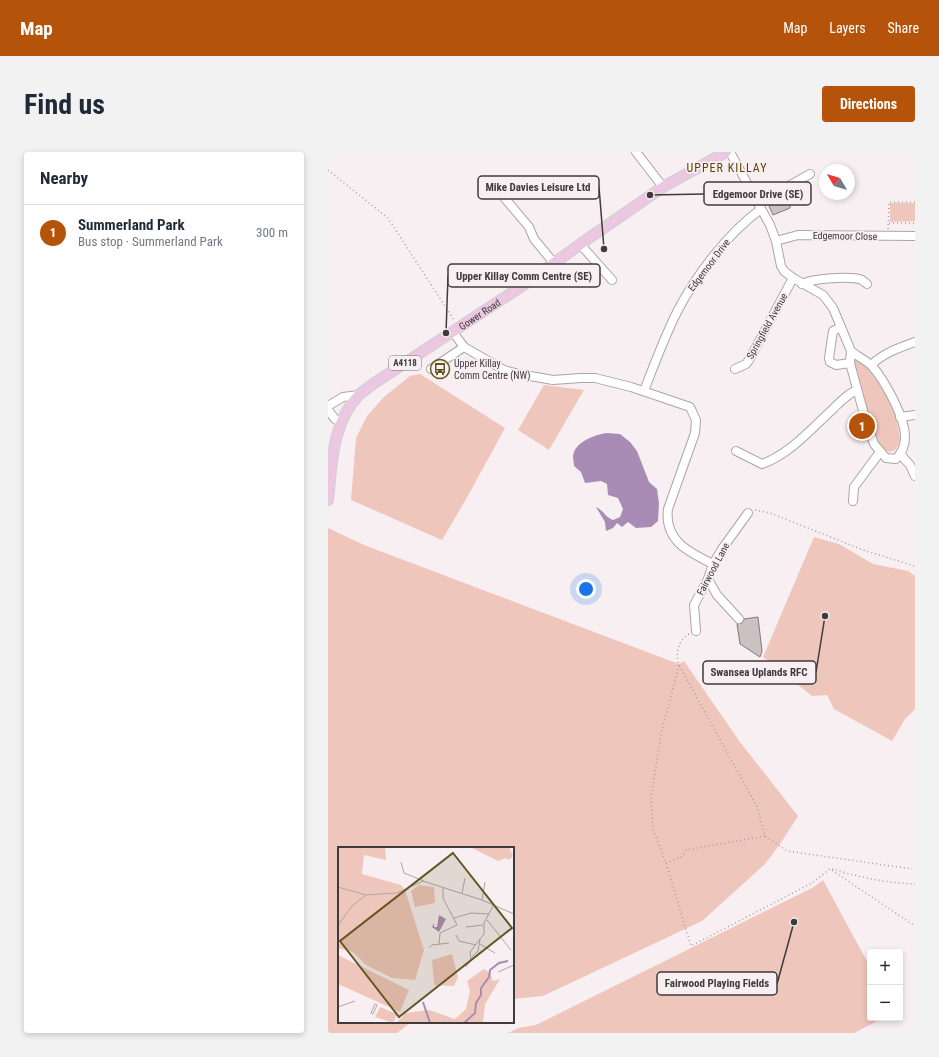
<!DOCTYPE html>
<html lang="en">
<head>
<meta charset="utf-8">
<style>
  :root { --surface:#fff; --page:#f2f2f3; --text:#1f2937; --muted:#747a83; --line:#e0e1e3; --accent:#b45309 }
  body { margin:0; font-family:"Roboto Condensed",sans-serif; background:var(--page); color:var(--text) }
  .controls { position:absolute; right:12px; bottom:12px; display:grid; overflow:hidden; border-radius:4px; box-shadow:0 2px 6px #0003 }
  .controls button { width:36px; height:36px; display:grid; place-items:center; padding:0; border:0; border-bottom:1px solid var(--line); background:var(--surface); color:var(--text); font:20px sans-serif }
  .compass { position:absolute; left:491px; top:12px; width:36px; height:36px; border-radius:50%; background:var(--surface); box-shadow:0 2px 6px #0003; rotate:308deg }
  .you { position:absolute; left:258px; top:437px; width:14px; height:14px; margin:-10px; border:3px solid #fff; border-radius:50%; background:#1a73e8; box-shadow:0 0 0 6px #1a73e833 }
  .badge { display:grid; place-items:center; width:26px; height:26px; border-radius:50%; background:var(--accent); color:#fff; font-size:13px; font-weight:700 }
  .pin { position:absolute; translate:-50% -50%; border:2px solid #fff; box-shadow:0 1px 4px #0006 }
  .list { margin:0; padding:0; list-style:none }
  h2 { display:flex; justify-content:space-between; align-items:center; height:52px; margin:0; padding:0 16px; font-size:17px }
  h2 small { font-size:13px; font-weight:400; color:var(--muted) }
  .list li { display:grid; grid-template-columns:26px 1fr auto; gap:12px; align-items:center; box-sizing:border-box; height:56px; padding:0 16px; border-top:1px solid var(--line) }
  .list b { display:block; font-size:15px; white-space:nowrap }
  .list p { margin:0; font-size:13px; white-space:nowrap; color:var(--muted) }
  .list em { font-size:13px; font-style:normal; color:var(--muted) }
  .map { position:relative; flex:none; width:587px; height:881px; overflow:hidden; border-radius:4px }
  header { display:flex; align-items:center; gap:24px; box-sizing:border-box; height:56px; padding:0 20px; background:var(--accent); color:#fff }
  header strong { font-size:19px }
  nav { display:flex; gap:22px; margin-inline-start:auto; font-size:14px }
  .intro { display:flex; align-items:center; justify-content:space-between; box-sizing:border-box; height:96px; padding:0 24px }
  h1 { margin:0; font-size:28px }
  .button { padding:10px 18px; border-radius:4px; background:var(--accent); color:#fff; font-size:14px; font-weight:700 }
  main { display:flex; gap:24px; padding:0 24px }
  aside { flex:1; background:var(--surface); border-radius:4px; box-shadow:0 2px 6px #0003 }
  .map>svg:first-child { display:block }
  .green { fill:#efc6bb }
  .water { fill:#a98cb5 }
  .building { fill:#cbc1c2; stroke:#827979 }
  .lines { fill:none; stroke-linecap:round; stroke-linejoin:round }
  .minor-casing { stroke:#ada4a7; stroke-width:10 }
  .major-casing { stroke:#d1d0d0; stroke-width:12 }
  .path { stroke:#a49ea0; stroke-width:1.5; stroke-dasharray:1 3; stroke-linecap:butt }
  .minor { stroke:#fff; stroke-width:8 }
  .major { stroke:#ebc7e2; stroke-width:10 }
  .labels { text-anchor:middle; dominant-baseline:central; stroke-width:3.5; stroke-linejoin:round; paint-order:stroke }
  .shield { fill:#f8eff2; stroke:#767173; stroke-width:1 }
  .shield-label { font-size:9px; font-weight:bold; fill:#3e3b3c }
  .street-label { font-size:10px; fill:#3e3b3c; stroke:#f8eff2 }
  .poi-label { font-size:10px; fill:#3e3b3c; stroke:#f8eff2; text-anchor:start }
  .quarter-label { font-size:12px; letter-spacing:1px; fill:#584705; stroke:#f8eff2 }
  .inset-river { fill:none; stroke:#a98cb5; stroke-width:2 }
  .inset-road { fill:none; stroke:#aea7a9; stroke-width:1 }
  .view { fill:#645522; fill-opacity:0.15; stroke:#645522; stroke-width:2 }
  .inset-edge { fill:none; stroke:#3e3b3c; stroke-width:2 }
  .leader { fill:none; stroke:#3e3b3c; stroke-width:1.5 }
  .callout-dot { fill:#3e3b3c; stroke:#f8eff2; stroke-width:1.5 }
  .callout { fill:#f8eff2; stroke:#3e3b3c; stroke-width:1.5 }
  .callout-label { font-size:11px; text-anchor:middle; font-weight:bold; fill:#3e3b3c }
</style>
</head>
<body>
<header>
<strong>Map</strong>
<nav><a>Map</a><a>Layers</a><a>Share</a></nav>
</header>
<div class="intro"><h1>Find us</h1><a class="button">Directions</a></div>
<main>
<aside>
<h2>Nearby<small></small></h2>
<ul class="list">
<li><span class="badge">1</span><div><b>Summerland Park</b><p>Bus stop · Summerland Park</p></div><em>300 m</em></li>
</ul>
</aside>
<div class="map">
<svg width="587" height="881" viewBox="0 0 587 881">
  <rect width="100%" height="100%" fill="#f8eff2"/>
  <g class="green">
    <polygon points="562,51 587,51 587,69 562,70"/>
    <polygon points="529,207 541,216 560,244 567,258 572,287 570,294 567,298 562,300 556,298 550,292 546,283 525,212 527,208"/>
    <polygon points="92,222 177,276 137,349 114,388 23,348 28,286 39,264 56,245 82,224"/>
    <polygon points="216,233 256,238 221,298 190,278"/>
    <polygon points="0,376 36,393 351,512 356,509 412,590 470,664 452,692 437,712 374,769 215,844 185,847 185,696 11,696 11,870 83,870 69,881 0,881"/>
    <polygon points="486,385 511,392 545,412 580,419 587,424 587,557 577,567 564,589 506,557 499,543 484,544 435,505"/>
    <polygon points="495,728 542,815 542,866 555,866 526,881 180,881 190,876 208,873 486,735"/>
  </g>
  <path class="water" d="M278,281L292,282L302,290L309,299L321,330L329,337L331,351L330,369L323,375L308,376L300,370L294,375L289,371L285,376L278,379L277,370L268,355C275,358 278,366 285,368L292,365L295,357L290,346L280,343L279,332L273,329L257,331L253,320L246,314C246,311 245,308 245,304C247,290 266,283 278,281Z"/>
  <g class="building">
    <polygon points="459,41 463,48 461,49 462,51 462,56 445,63 441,54 442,51"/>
    <polygon points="430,465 434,499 432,505 412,492 409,472 414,471 416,467"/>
  </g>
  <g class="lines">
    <defs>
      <g id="minor">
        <polyline points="308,0 335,35"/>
        <path d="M402,0L442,73L448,89L453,114L456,119L465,126L495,143L505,156L523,199L522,211L537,266L546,292L558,306L568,307C574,301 577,293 577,285C577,265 556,227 543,213C537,208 529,204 523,199"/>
        <polyline points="169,37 201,75 206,87 226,111"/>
        <polyline points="430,51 482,22"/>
        <polyline points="448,89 470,83 587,84"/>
        <polyline points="252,92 284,128"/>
        <path d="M474,132C485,126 523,124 534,128C535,129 538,131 539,132"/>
        <polyline points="513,175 505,179 501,206 502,210 508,213 522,211"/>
        <path d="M125,180L136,195L176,218L191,222L225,228L253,226H267L303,235L362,255L368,268L367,281L340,357C336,388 360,400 385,412"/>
        <path d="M543,213C556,201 570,196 587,190"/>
        <polyline points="103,217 136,195"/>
        <polyline points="407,217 418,212 421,208 465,126"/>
        <path d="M316,239C326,213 336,186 349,160C368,123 399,82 433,57"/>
        <polyline points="0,254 15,245 31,243"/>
        <polyline points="0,258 7,267 14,270"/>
        <polyline points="572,265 587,263"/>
        <path d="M408,299L434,312C462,302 483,277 505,257C512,250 519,242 529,238"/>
        <polyline points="572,302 582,313 587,324"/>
        <polyline points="525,349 526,335 552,300"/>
        <polyline points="380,427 389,443 411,467"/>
        <polyline points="368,479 366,453 380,427 385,412 394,397 420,361"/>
      </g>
      <g id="major">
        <path id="s1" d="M0,348C4,312 4,270 31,243C35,239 41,235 45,232L194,134L261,86L335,35L398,0"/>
      </g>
    </defs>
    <use href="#minor" class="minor-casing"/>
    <use href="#major" class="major-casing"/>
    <g class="path">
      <polyline points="0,18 60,66 126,168"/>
      <polyline points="561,71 587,71"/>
      <polyline points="560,77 561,50 587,50"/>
      <polyline points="427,358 442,361 538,399 587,414"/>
      <path d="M361,482C350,488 347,502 351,513L429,655L437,684L459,699L584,717"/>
      <polyline points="351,513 333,582 323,646 325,677 338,711 363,794 484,731 502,717 587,774"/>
      <polyline points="338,711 355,704 358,698 437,684"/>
      <path d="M504,717C530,725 559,731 587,732"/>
    </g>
    <use href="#minor" class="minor"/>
    <use href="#major" class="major"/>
  </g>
  <defs>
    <symbol id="bus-ring" viewBox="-11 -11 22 22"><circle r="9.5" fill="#f8eff2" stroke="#645522" stroke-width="1.5"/><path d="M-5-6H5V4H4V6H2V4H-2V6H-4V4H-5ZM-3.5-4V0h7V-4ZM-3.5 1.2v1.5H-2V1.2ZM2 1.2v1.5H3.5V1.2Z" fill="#645522"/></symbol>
  </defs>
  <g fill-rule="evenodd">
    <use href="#bus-ring" x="101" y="206" width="22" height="22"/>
  </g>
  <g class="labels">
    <rect class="shield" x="61" y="204" width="32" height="14" rx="3"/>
    <g class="shield-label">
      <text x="77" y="211">A4118</text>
    </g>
    <g class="street-label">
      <text transform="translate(517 84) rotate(1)">Edgemoor Close</text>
      <text transform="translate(381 113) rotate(-53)">Edgemoor Drive</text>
      <text stroke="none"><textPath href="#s1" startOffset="257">Gower Road</textPath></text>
      <text transform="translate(439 174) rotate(-61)">Springfield Avenue</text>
      <text transform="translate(385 417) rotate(-62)">Fairwood Lane</text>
    </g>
    <g class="poi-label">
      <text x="126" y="211">Upper Killay<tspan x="126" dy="12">Comm Centre (NW)</tspan></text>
    </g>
    <g class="quarter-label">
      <text x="399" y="16">UPPER KILLAY</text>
    </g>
  </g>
  <g transform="translate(10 695)">
    <rect width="176" height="176" fill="#f8eff2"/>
    <path d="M0,0H47L48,13L26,8L24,27L63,38L67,43L86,103L77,133L54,131L28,118L15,105L0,101ZM132,0H171L175,9L171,13L167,11L160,14ZM81,38L96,40L97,56L77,60L73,44ZM114,107L120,130L116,139L96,138L94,113ZM0,108L71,143L62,165L0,137ZM146,122L152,126L155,134L162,132L147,157L145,176H58L68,166L91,163L117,172L128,162L132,144L129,134ZM42,160L59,167L55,176L37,170Z" fill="#efc6bb"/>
    <path d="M101,68L108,72L101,85L94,80L96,76V80H99Z" fill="#a98cb5"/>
    <path class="inset-river" d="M85,155L92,176M126,176L137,166L138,156L143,148V141L151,130L152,123L161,116L170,114"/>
    <path class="inset-road" d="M63,15L66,26L86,34M0,40L28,48M124,46L127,31M144,53L147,35M116,71L133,66L151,67M149,73L173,103M0,78L14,59L28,48L59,46L85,34L144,53L176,67M128,80L145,78M118,88L121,94L138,98M101,97L102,86L119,78L105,51V40M142,97L157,106M91,101L94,98L111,96M134,110L140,104L142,93M128,120L133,112L132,105L146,87V76L155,59M160,125L176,118M37,157L39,158L35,167L33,166ZM0,160L17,154"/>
    <path class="view" d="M115,6L174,81L61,170L2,94Z"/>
    <rect width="176" height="176" class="inset-edge"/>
  </g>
  <path class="leader" d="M276 97L271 35M322 43L376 42M118 181L120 124M497 464L488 520M466 770L449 832"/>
  <g class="callout-dot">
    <circle cx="276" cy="97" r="4"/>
    <circle cx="322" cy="43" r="4"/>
    <circle cx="118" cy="181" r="4"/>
    <circle cx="497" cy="464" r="4"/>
    <circle cx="466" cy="770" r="4"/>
  </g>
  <g class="callout">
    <rect x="150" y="24" width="121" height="23" rx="4"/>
    <rect x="376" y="30" width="107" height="23" rx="4"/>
    <rect x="120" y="112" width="152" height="23" rx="4"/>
    <rect x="375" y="509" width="113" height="23" rx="4"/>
    <rect x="329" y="820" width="120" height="23" rx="4"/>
  </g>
  <g class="callout-label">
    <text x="210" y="39">Mike Davies Leisure Ltd</text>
    <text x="430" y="46">Edgemoor Drive (SE)</text>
    <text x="196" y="128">Upper Killay Comm Centre (SE)</text>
    <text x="431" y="524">Swansea Uplands RFC</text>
    <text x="389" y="835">Fairwood Playing Fields</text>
  </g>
</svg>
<div class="controls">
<button>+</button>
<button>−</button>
</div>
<svg class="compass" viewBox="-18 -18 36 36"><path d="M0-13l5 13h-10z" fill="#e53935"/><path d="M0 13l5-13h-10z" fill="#747a83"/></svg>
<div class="you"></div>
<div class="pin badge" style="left:534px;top:274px">1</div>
</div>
</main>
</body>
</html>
